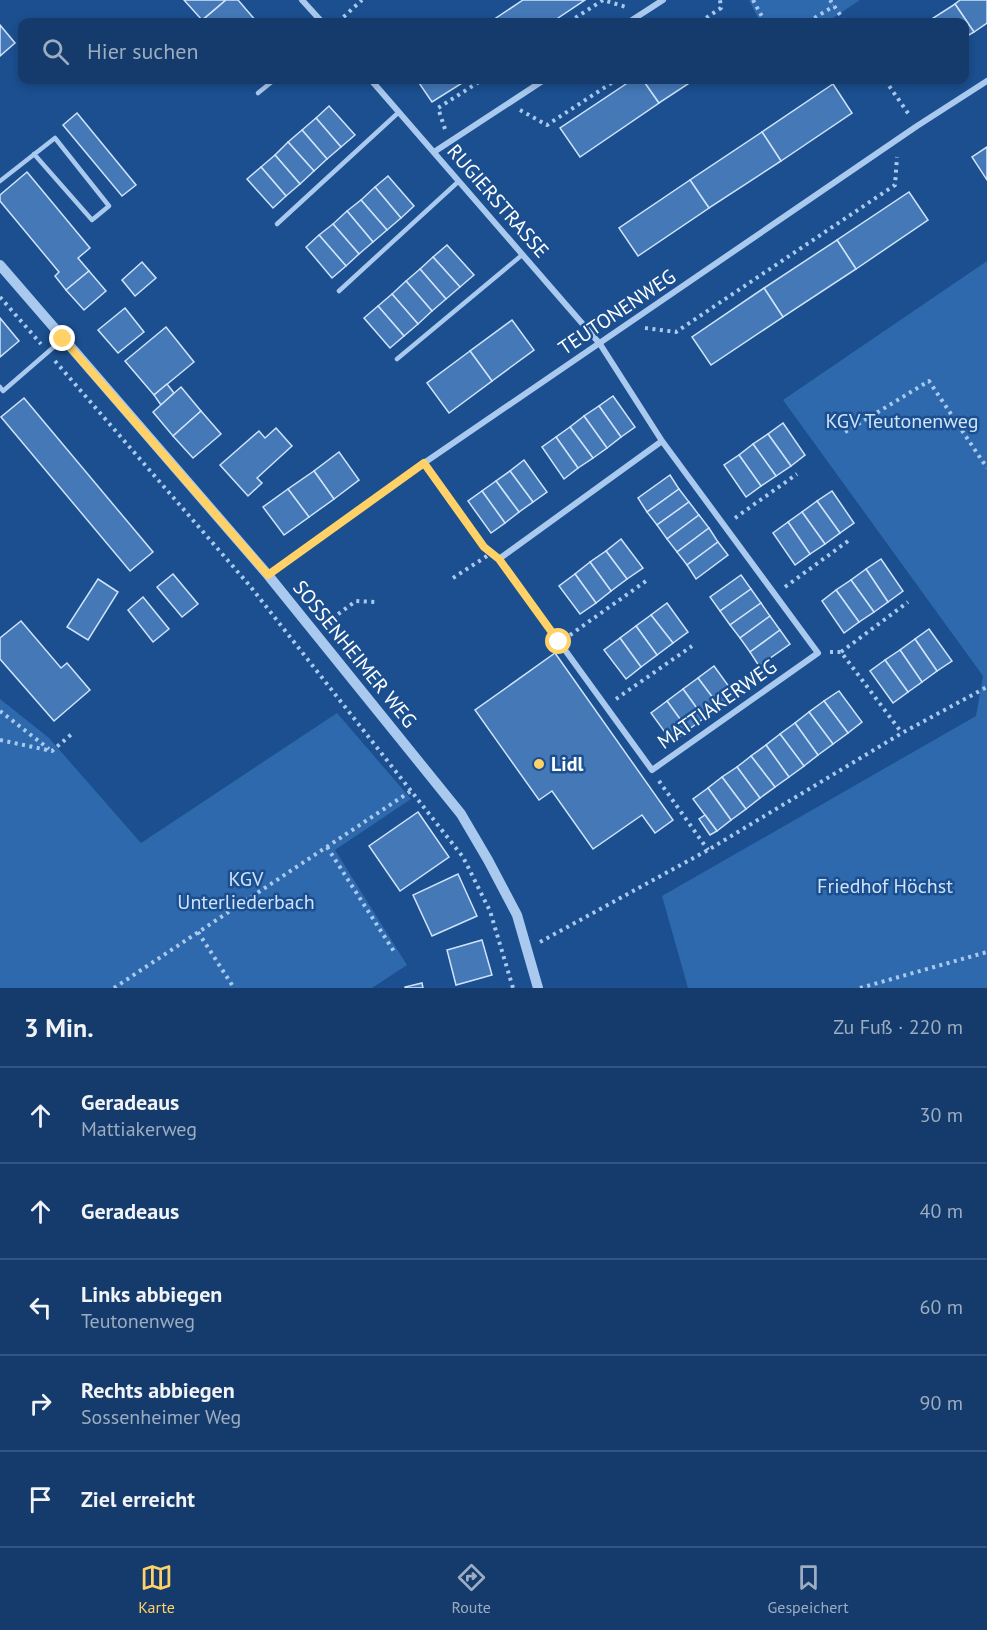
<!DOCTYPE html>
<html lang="de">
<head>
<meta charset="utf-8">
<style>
  :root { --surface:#143b6b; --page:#214673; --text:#f1f3f6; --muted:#9dadc1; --line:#33557e; --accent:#ffd166 }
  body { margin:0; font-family:"PT Sans",sans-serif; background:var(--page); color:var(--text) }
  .stop { position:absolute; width:18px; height:18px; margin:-14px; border:4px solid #ffd166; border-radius:50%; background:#fff }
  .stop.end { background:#ffd166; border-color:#fff; box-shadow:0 2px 6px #0008 }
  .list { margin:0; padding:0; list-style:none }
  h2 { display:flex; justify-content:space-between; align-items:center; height:78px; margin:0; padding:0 24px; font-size:26px }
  h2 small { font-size:20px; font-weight:400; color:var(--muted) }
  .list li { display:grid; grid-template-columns:39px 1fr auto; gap:18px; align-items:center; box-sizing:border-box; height:96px; padding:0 24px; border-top:2px solid var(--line) }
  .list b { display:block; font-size:22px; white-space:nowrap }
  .list p { margin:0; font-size:20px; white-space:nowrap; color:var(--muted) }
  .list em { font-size:20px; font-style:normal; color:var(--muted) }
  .icon { flex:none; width:33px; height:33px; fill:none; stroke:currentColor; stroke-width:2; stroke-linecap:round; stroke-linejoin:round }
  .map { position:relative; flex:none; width:987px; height:988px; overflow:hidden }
  .search { position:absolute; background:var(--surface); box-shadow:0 3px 9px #0003; left:18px; right:18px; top:18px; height:66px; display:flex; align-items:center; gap:15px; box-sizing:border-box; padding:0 21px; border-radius:12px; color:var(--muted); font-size:22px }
  .sheet { height:558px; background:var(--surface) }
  nav { display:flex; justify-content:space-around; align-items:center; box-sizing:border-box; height:84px; border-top:2px solid var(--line); background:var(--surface); font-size:16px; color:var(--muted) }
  nav a { display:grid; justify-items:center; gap:3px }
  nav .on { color:var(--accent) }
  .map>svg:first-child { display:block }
  .green { fill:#2e69ad }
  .building { fill:#4478b7; stroke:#cfe3fa; stroke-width:1.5 }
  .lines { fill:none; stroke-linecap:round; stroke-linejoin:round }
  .path { stroke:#a9c9ee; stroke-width:4; stroke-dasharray:3 4.5; stroke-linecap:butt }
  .service { stroke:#a9c9ee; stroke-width:4.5 }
  .minor { stroke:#a9c9ee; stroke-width:6 }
  .tertiary { stroke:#a9c9ee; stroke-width:10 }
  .route { stroke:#ffd166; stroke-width:8 }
  .poi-dot { fill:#ffd166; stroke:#1b4f8f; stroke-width:2 }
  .labels { text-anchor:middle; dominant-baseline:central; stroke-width:5; stroke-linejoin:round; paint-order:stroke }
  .street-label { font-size:20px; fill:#fff; stroke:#1b4f8f }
  .park-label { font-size:20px; fill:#cfe3fa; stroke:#1b4f8f }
  .poi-label { font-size:20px; font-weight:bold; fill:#fff; stroke:#1b4f8f; text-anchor:start }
</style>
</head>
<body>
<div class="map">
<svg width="987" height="988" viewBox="0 0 987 988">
  <rect width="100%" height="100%" fill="#1b4f8f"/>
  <g class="green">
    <polygon points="749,0 860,0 827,22 760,22"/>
    <polygon points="987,261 987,988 688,988 662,896 976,716 983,676 783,400"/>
    <polygon points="0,699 49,738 141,843 337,713 411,799 335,850 407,965 372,988 0,988"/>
  </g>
  <g class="building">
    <polygon points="184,0 226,0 202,20"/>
    <polygon points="226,0 238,0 257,22 209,22 205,18"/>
    <polygon points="523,0 585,0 552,22 490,22"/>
    <polygon points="960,0 987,0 987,23 974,32 955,4"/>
    <polygon points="955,4 974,32 964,38 964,22 927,22"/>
    <polygon points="0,25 15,43 0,56"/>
    <polygon points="417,80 467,80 432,102"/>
    <polygon points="632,80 643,80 659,103 580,157 560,128"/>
    <polygon points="643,80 694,80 659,103"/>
    <polygon points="833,84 852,113 781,161 762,132"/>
    <polygon points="329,106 355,135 341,147 316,118"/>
    <polygon points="77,113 136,185 122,196 63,125"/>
    <polygon points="316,118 341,147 327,159 302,130"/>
    <polygon points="302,130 327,159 314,171 288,142"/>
    <polygon points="762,132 781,161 709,208 690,180"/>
    <polygon points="288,142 314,171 300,184 275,155"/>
    <polygon points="987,147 987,180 972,157"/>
    <polygon points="275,155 300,184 286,196 261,167"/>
    <polygon points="261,167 286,196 273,208 247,179"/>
    <polygon points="27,172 90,248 78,258 89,271 66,290 55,276 59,272 0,201 0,195"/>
    <polygon points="388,176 414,206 401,218 375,187"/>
    <polygon points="690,180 709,208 638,256 619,228"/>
    <polygon points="375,187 401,218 387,230 361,200"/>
    <polygon points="909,192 928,220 856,269 837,240"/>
    <polygon points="361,200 387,230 373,242 347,211"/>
    <polygon points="347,211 373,242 359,254 333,224"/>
    <polygon points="333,224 359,254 346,266 319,235"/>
    <polygon points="319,235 346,266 332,278 306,247"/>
    <polygon points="837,240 856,269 783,317 764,288"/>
    <polygon points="447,245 474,275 460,287 433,257"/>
    <polygon points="433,257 460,287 446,299 420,269"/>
    <polygon points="142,262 156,278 135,296 122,280"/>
    <polygon points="420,269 446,299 432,311 406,281"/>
    <polygon points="89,271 106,291 84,310 66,290"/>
    <polygon points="406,281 432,311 418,324 392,294"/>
    <polygon points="764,288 783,317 711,365 692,337"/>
    <polygon points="392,294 418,324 404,336 378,306"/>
    <polygon points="378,306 404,336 390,348 364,318"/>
    <polygon points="125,308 144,332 118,353 98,330"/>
    <polygon points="0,318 19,341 0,357"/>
    <polygon points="512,320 534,350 492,381 470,351"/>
    <polygon points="166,327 194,362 154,395 125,361"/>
    <polygon points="470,351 492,381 449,413 427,383"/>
    <polygon points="167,384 174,393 161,405 154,395"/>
    <polygon points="181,387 201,411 173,436 153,412"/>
    <polygon points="613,396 635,427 621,437 599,406"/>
    <polygon points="24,398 153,552 130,571 1,417"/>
    <polygon points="599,406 621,437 607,448 584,416"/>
    <polygon points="201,411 221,434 193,458 173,436"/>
    <polygon points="584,416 607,448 593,458 570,427"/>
    <polygon points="783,423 805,455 791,466 768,434"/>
    <polygon points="570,427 593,458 578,468 556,437"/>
    <polygon points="276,428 292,446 257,478 262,483 248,496 220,465 259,431 265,438"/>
    <polygon points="768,434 791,466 776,476 753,444"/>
    <polygon points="556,437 578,468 564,479 542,447"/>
    <polygon points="753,444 776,476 761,486 739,455"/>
    <polygon points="339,452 359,480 334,499 314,471"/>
    <polygon points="739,455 761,486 746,497 724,465"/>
    <polygon points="524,460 547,492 533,502 510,471"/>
    <polygon points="314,471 334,499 309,517 288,489"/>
    <polygon points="510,471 533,502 519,512 496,481"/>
    <polygon points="670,475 679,489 647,512 638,498"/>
    <polygon points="496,481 519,512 505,523 482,491"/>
    <polygon points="288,489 309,517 284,535 263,507"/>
    <polygon points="679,489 689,502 657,525 647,512"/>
    <polygon points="482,491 505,523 491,533 468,501"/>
    <polygon points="832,491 854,523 840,533 817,501"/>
    <polygon points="817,501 840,533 825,544 802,512"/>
    <polygon points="689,502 699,515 667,539 657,525"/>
    <polygon points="802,512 825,544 810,554 788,522"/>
    <polygon points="699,515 709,528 677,552 667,539"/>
    <polygon points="788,522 810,554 795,565 773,533"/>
    <polygon points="709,528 718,542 687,565 677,552"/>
    <polygon points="621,539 643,568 627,579 606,551"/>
    <polygon points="718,542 728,555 696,579 687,565"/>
    <polygon points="606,551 627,579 611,591 590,562"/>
    <polygon points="881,559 903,591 888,602 866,569"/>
    <polygon points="590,562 611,591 596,603 575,574"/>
    <polygon points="866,569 888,602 874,612 851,580"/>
    <polygon points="173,574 198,604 182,617 157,587"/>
    <polygon points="575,574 596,603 580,614 559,586"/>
    <polygon points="741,575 751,589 720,611 710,597"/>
    <polygon points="98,579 118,592 88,640 67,627"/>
    <polygon points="851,580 874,612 859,622 836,590"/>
    <polygon points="751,589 761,603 730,625 720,611"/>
    <polygon points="836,590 859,622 844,633 822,601"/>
    <polygon points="143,597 169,629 153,642 128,610"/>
    <polygon points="667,603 688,632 673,643 651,615"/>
    <polygon points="761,603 770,616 740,638 730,625"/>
    <polygon points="651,615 673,643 657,655 636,626"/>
    <polygon points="770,616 780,630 750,652 740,638"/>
    <polygon points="21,621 61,668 67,663 90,690 54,721 0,659 0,638"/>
    <polygon points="636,626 657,655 641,667 620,638"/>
    <polygon points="929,629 952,661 937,671 915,639"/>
    <polygon points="780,630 790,644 759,666 750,652"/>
    <polygon points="620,638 641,667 626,679 604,650"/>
    <polygon points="915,639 937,671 922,682 900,650"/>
    <polygon points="900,650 922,682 908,692 885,660"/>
    <polygon points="555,653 673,820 655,833 642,815 593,849 552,791 539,800 475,710"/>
    <polygon points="885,660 908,692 893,703 870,671"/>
    <polygon points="714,666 735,695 719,706 698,678"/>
    <polygon points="698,678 719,706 704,718 683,689"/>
    <polygon points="683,689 704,718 688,730 667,701"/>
    <polygon points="839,691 862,722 848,733 824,701"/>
    <polygon points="667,701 688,730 672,742 651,713"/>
    <polygon points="824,701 848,733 833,744 809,712"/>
    <polygon points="809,712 833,744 818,755 795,723"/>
    <polygon points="795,723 818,755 804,766 780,734"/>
    <polygon points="780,734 804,766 789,777 766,745"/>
    <polygon points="766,745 789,777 775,787 751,756"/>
    <polygon points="751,756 775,787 760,798 737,767"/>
    <polygon points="737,767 760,798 746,809 722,777"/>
    <polygon points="722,777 746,809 731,820 708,788"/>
    <polygon points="708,788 731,820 717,831 693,799"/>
    <polygon points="418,812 449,857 400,891 369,846"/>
    <polygon points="705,815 717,831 710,835 699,819"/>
    <polygon points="458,874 477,916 432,936 413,895"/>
    <polygon points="482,940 492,975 456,985 447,950"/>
    <polygon points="422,983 423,988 405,988 405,987"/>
  </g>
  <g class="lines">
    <g class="path">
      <polyline points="753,0 765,22"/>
      <polyline points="830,0 845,22"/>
      <polyline points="338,22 362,0"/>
      <polyline points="569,22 603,0 626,7"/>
      <polyline points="700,22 721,8 720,0"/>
      <polyline points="808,22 834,6"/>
      <polyline points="885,80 910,116"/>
      <polyline points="520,110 547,125 616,80"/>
      <polyline points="445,129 438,108 482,80"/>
      <polyline points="0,297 41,344"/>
      <polyline points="645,328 676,332 895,185 897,157"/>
      <polyline points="55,361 250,586 463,857 490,911 513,988"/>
      <polyline points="845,432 929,381 987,468"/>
      <polyline points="431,473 485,547 489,551"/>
      <polyline points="735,518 797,474"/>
      <polyline points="453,578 487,556"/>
      <polyline points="785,587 848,541"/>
      <polyline points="326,623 356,601 375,602"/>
      <polyline points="570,635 646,581"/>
      <polyline points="830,652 841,652 902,733"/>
      <polyline points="841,652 908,602"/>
      <polyline points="616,699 692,646"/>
      <polyline points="0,711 49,749"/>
      <polyline points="0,740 52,751 74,732"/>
      <polyline points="659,781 708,850"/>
      <polyline points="327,847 395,953"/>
      <polyline points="198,932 234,988"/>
      <polyline points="540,942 708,850 902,733 987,687"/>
      <polyline points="114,988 411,791"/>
      <polyline points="860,988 987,952"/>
    </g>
    <g class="service">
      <polyline points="258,93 274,80"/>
      <polyline points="0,181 55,138 109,206 92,220 34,154"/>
      <polyline points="277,224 399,112"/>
      <polyline points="339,291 459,181"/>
      <polyline points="397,359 522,255"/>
      <polyline points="0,387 3,391 63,339"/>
    </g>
    <g class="minor">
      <polyline points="302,0 322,22"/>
      <polyline points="629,22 663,0"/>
      <polyline points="371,80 600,344 662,441 818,653 652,770 499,559 662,441"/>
      <polyline points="434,152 544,80"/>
      <polyline points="268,575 424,463 917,126 987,81"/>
    </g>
    <polyline class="tertiary" points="0,265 268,575 461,814 488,860 517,915 538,988"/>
  </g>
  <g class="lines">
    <polyline class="route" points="63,339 268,575 424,463 484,547 499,559 559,642"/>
  </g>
  <circle class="poi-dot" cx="539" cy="764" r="6"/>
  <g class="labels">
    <g class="street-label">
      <text transform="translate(498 201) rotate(49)">RUGIERSTRASSE</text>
      <text transform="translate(617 312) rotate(-34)">TEUTONENWEG</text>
      <text transform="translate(355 654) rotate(51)">SOSSENHEIMER WEG</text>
      <text transform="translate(717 704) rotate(-35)">MATTIAKERWEG</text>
    </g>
    <g class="park-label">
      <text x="902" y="421">KGV Teutonenweg</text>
      <text x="246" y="879">KGV<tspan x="246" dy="23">Unterliederbach</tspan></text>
      <text x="885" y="886">Friedhof Höchst</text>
    </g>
    <g class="poi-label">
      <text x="551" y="764">Lidl</text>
    </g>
  </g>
</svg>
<div class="stop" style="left:559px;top:642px"></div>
<div class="stop end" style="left:63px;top:339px"></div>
<div class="search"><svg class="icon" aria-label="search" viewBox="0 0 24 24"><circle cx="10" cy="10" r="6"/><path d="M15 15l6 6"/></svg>Hier suchen</div>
</div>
<section class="sheet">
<h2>3 Min.<small>Zu Fuß · 220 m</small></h2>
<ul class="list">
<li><svg class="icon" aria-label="ahead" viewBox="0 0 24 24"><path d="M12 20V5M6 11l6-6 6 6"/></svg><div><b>Geradeaus</b><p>Mattiakerweg</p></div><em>30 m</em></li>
<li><svg class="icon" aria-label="ahead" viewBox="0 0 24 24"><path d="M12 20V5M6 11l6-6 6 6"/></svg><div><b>Geradeaus</b></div><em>40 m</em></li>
<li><svg class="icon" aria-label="left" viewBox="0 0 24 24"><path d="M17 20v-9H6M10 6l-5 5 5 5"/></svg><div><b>Links abbiegen</b><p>Teutonenweg</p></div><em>60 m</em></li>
<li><svg class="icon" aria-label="right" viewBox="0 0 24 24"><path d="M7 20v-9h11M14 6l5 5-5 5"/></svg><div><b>Rechts abbiegen</b><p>Sossenheimer Weg</p></div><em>90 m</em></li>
<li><svg class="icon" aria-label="arrive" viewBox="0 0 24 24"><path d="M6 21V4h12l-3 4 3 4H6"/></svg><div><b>Ziel erreicht</b></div></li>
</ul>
</section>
<nav>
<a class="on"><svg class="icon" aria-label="map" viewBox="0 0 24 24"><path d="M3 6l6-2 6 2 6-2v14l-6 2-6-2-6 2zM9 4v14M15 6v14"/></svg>Karte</a>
<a><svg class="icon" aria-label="directions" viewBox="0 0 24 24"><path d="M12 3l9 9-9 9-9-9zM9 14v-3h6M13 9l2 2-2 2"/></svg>Route</a>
<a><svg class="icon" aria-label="saved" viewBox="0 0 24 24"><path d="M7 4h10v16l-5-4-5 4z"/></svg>Gespeichert</a>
</nav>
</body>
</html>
